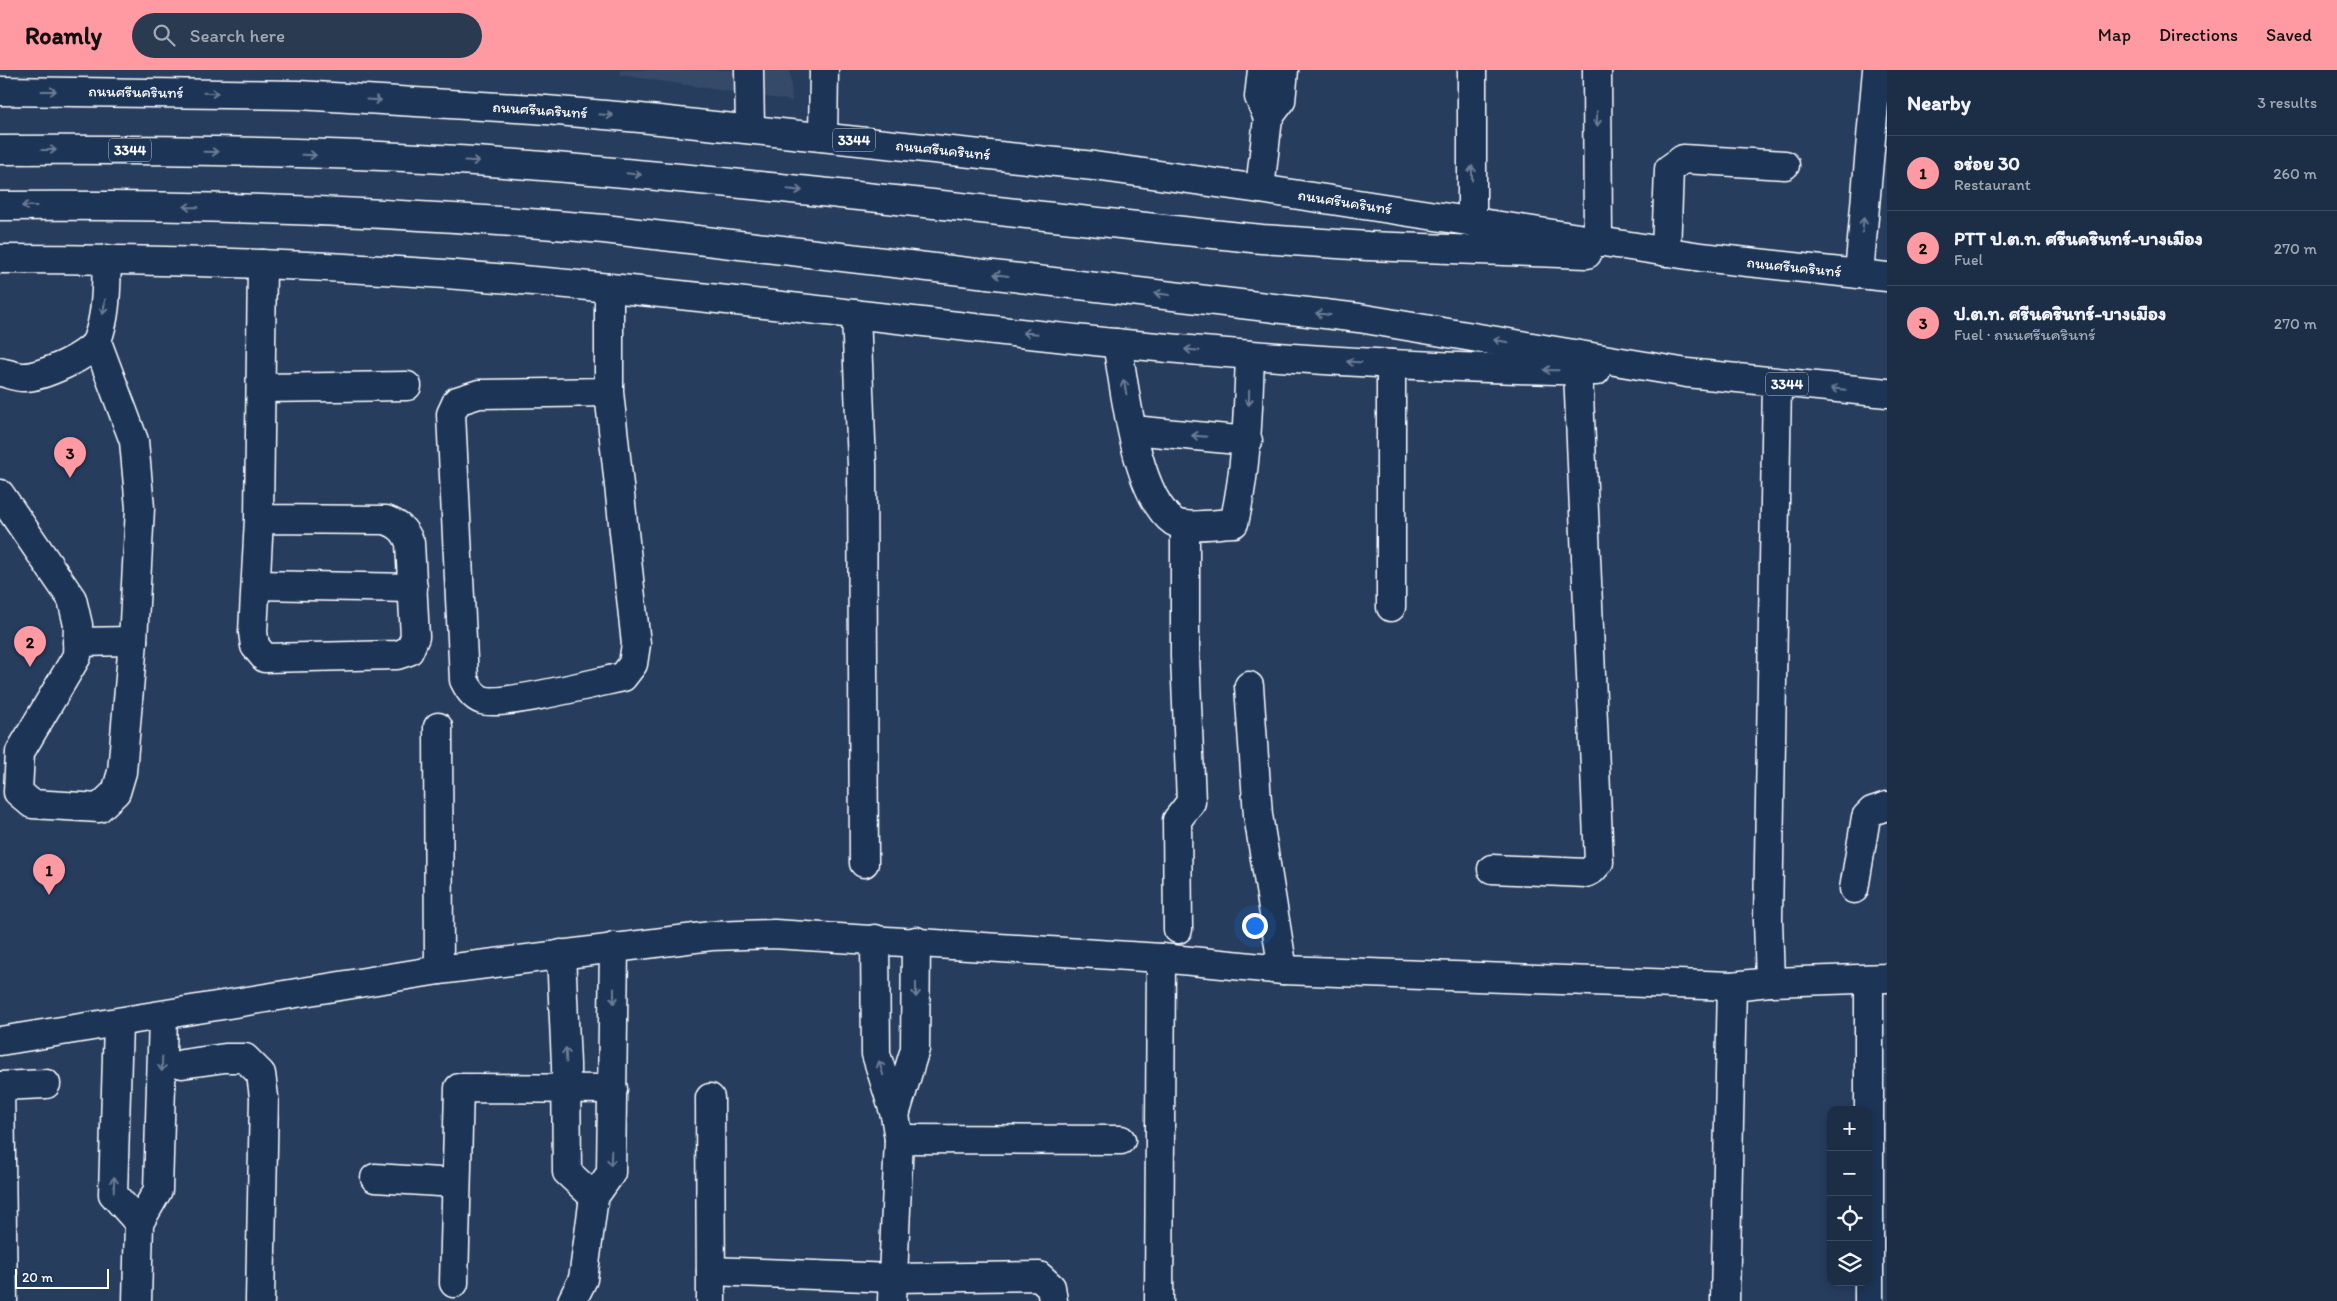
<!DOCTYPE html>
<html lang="en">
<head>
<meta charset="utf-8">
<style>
  :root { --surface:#1c2e46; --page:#293a51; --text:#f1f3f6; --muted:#a0a8b3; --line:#3a4a5f; --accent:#ff9aa2 }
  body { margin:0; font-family:Itim,"Playpen Sans Thai",sans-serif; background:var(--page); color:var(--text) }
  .controls { position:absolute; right:15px; bottom:15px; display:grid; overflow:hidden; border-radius:10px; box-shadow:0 2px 8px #0003 }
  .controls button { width:45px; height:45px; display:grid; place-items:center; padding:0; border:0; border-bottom:1px solid var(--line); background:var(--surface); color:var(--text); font:25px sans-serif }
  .scale { position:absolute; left:15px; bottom:12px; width:94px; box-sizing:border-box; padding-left:5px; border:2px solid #fff; border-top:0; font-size:14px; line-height:18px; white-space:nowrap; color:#fff; -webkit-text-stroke:4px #1d3557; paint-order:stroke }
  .you { position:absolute; left:1254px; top:855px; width:18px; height:18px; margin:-12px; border:4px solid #fff; border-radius:50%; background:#1a73e8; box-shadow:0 0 0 8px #1a73e833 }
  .badge { display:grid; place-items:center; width:32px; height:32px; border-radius:50%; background:var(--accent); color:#111; font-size:16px; font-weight:700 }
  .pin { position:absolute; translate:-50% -41px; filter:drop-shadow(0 1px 2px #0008) }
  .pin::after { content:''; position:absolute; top:26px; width:18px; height:15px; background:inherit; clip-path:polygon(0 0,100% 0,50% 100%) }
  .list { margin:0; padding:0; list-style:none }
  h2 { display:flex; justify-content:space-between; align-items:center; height:65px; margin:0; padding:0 20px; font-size:21px }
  h2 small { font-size:16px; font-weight:400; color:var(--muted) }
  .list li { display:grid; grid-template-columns:32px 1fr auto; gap:15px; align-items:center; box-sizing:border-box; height:75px; padding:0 20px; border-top:1px solid var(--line) }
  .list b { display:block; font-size:19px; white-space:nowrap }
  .list p { margin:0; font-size:16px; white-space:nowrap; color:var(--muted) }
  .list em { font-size:16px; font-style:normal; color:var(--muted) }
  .icon { flex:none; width:28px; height:28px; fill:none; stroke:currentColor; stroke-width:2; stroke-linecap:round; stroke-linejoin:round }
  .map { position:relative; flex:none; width:1887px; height:1231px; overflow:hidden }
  header { display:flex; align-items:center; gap:30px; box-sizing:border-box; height:70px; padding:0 25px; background:var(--accent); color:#111 }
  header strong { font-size:24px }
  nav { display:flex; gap:28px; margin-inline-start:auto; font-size:18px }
  .search { width:350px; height:45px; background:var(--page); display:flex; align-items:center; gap:12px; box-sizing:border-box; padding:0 18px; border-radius:28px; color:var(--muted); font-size:19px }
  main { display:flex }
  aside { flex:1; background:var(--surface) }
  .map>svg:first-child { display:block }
  .built { fill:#344a68 }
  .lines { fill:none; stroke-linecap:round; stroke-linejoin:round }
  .minor-casing { stroke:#fff; stroke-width:31 }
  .major-casing { stroke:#fff; stroke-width:31 }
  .minor { stroke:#1d3557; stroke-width:28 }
  .major { stroke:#1d3557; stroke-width:28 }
  .oneway { stroke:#6c7c92 }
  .labels { text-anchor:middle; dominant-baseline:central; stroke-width:4; stroke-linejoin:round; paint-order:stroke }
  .shield { fill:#1d3557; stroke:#bbc2cd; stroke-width:1 }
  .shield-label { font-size:14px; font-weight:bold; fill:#fff }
  .street-label { font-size:15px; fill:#fff; stroke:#1d3557 }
</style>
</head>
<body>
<header>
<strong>Roamly</strong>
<div class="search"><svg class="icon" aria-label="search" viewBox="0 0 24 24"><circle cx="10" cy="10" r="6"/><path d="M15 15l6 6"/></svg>Search here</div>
<nav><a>Map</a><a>Directions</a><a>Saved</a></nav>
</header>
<main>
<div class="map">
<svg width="1887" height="1231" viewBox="0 0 1887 1231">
  <rect width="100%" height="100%" fill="#263d5e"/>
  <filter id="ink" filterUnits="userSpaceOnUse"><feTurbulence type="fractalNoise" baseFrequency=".02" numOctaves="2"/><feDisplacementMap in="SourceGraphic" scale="10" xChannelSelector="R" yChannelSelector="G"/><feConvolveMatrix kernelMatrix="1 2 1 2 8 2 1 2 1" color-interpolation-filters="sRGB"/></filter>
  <g filter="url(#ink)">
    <polygon class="built" points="620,0 790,0 792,31 620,5"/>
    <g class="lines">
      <defs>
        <g id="minor">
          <polyline points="749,0 750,59"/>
          <polyline points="1262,0 1259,27 1268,48"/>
          <polyline points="1597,0 1598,171"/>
          <polyline points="823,67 824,0"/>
          <polyline points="1260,119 1268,48 1281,31 1284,0"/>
          <polyline points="1472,152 1472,0"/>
          <polyline points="1666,182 1669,99 1683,89 1785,95"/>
          <polyline points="1859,204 1877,0"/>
          <path d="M609,218V322L636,574L633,594L623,607C598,612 501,637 482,630C473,627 468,618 464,610L451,344L457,331L479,324L609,322"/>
          <polyline points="856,244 862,395 864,793"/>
          <path d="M1117,273C1125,318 1135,425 1174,452C1185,459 1221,453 1234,453C1247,397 1248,341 1250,285"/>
          <path d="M0,302C7,303 15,307 23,307C39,308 91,286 97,270C107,245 106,215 107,189"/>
          <polyline points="261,318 407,316"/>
          <polyline points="1133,360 1248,371"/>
          <polyline points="0,424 72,529 78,555 77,586 20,682 18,722 32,734 99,738 116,722 122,702 133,571 140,438 134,371 97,272"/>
          <path d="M259,449L386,450C399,455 405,460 410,473L415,567L409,581L397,585L265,588L255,576L253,562L259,449L262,194"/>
          <polyline points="256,515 413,518"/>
          <polyline points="1391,537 1391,294"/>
          <polyline points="77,572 133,571"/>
          <polyline points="1249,616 1258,745 1283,900"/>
          <polyline points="438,657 439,900"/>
          <polyline points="1492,799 1586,803 1592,800 1599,792 1578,301"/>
          <polyline points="1854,819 1866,747 1872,741 1887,736"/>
          <polyline points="1178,859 1177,750 1191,732 1185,586 1185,455"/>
          <polyline points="875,869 876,984 895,1045 899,1069 892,1231"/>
          <polyline points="561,884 566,994 567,1102 594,1127"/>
          <polyline points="1869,909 1869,1231"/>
          <polyline points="1770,912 1768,850 1777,313"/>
          <polyline points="118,953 113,1124 139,1153"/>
          <polyline points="0,971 439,900 711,866 774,864 1161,888 1283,900 1732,916 1770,912 1887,908"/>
          <polyline points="182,994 225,988 245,988 261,1004 264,1027 260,1231"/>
          <polyline points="0,1016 3,1231"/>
          <polyline points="0,1016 46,1014"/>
          <polyline points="710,1028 711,1231"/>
          <polyline points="895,1045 915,979 916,871"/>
          <polyline points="899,1069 1121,1070"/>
          <polyline points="375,1108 455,1113"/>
          <polyline points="711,1201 893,1208 1039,1206 1051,1217 1053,1231"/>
          <polyline points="454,1213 459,1018 613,1019"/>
          <polyline points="137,1231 139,1153 158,1120 163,946"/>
          <polyline points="572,1231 583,1209 594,1127 611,1103 614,877"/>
          <polyline points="1159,1231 1161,888"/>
          <polyline points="1725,1231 1732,916"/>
        </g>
        <g id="major">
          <polyline points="0,21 298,25 534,39 640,48 1094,96 1260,119 1701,187 1887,207"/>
          <path d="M0,80C163,79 327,81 490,92C748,111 1005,143 1262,169L1368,176L1587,184"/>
          <path d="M0,136C202,134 403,142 604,159L1359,248L1687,303L1887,323"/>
          <path d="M0,189C204,189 408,198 610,218C779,234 946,256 1114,273C1274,289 1435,298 1596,301"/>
        </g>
      </defs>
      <use href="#minor" class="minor-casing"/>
      <use href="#major" class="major-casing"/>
      <use href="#minor" class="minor"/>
      <use href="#major" class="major"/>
    </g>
    <defs><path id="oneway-shaft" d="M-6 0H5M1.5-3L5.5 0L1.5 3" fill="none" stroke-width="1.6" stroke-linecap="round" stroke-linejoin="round" transform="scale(1.25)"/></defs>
    <g class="oneway">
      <use href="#oneway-shaft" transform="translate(49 21)"/>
      <use href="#oneway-shaft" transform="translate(211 23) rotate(2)"/>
      <use href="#oneway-shaft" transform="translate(374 30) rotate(3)"/>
      <use href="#oneway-shaft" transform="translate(606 45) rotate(5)"/>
      <use href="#oneway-shaft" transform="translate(1597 49) rotate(89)"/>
      <use href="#oneway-shaft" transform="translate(49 80)"/>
      <use href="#oneway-shaft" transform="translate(211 82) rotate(1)"/>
      <use href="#oneway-shaft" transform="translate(309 85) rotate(2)"/>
      <use href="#oneway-shaft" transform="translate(472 91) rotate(3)"/>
      <use href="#oneway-shaft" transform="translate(1472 103) rotate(-90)"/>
      <use href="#oneway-shaft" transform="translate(634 104) rotate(6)"/>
      <use href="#oneway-shaft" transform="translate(795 120) rotate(6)"/>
      <use href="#oneway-shaft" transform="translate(29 136) rotate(180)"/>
      <use href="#oneway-shaft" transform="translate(191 137) rotate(-179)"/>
      <use href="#oneway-shaft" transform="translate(1863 155) rotate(-85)"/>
      <use href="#oneway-shaft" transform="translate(1001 205) rotate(-173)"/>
      <use href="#oneway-shaft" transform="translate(1162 224) rotate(-173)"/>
      <use href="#oneway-shaft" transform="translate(104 237) rotate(99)"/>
      <use href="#oneway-shaft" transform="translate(1323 244) rotate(-173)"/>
      <use href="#oneway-shaft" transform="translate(1030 263) rotate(-174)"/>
      <use href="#oneway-shaft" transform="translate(1501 271) rotate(-170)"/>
      <use href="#oneway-shaft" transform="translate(1192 280) rotate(-175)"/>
      <use href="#oneway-shaft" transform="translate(1354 292) rotate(-176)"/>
      <use href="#oneway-shaft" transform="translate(1551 300) rotate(-179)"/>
      <use href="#oneway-shaft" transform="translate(1125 317) rotate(-101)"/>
      <use href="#oneway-shaft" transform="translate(1838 319) rotate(-175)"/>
      <use href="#oneway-shaft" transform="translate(1249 328) rotate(91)"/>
      <use href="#oneway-shaft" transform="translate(1199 366) rotate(-175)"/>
      <use href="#oneway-shaft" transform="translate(916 920) rotate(90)"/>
      <use href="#oneway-shaft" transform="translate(614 926) rotate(90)"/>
      <use href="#oneway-shaft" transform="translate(566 985) rotate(-92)"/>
      <use href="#oneway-shaft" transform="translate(162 994) rotate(92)"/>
      <use href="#oneway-shaft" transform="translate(881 998) rotate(-107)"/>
      <use href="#oneway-shaft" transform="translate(611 1088) rotate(92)"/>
      <use href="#oneway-shaft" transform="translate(114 1114) rotate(-88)"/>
    </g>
  </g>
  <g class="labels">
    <g class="shield">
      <rect x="833" y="58.5" width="42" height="23" rx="4"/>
      <rect x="109" y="68.5" width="42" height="23" rx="4"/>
      <rect x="1766" y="302.5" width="42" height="23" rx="4"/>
    </g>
    <g class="shield-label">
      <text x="854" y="70">3344</text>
      <text x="130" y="80">3344</text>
      <text x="1787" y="314">3344</text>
    </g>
    <g class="street-label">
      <text transform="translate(136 22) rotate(1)">ถนนศรีนครินทร์</text>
      <text transform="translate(540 40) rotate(4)">ถนนศรีนครินทร์</text>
      <text transform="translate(943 80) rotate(6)">ถนนศรีนครินทร์</text>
      <text transform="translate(1345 132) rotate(9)">ถนนศรีนครินทร์</text>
      <text transform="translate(1794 197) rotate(6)">ถนนศรีนครินทร์</text>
    </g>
  </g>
</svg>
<div class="controls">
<button>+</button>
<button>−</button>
<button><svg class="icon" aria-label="locate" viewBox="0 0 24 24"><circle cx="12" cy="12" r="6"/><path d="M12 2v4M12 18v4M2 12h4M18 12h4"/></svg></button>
<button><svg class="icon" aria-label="layers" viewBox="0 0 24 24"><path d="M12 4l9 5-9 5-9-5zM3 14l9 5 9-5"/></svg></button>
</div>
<div class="scale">20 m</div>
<div class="you"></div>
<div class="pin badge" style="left:49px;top:825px">1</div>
<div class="pin badge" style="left:30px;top:597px">2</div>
<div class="pin badge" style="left:70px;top:408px">3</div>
</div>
<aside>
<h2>Nearby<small>3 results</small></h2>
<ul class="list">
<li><span class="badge">1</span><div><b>อร่อย 30</b><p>Restaurant</p></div><em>260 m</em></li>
<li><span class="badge">2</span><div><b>PTT ป.ต.ท. ศรีนครินทร์-บางเมือง</b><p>Fuel</p></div><em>270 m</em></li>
<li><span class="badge">3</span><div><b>ป.ต.ท. ศรีนครินทร์-บางเมือง</b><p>Fuel · ถนนศรีนครินทร์</p></div><em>270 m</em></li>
</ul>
</aside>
</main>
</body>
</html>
